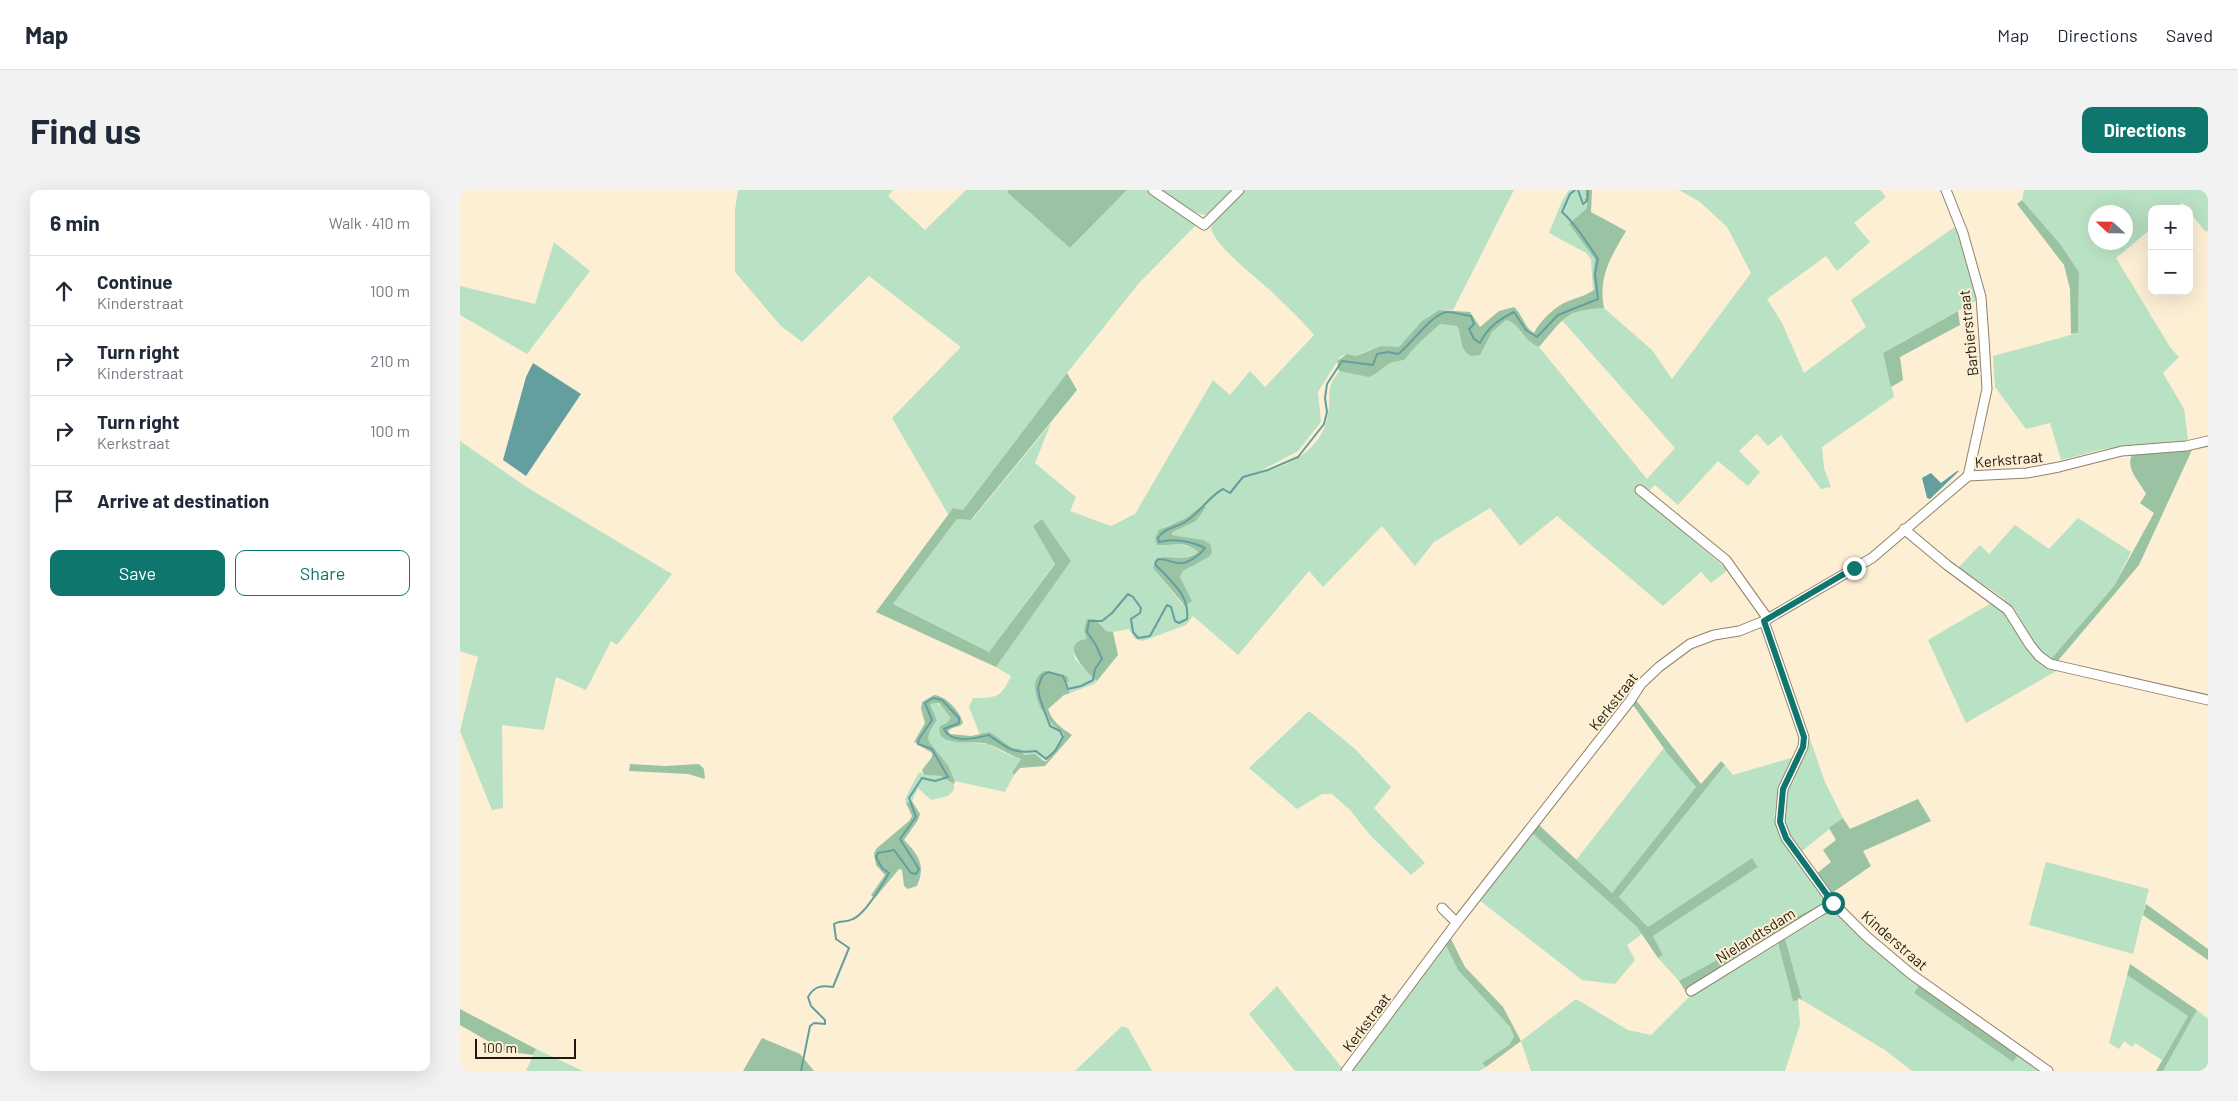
<!DOCTYPE html>
<html lang="en">
<head>
<meta charset="utf-8">
<style>
  :root { --surface:#fff; --page:#f2f2f3; --text:#1f2937; --muted:#747a83; --line:#e0e1e3; --accent:#0f766e }
  body { margin:0; font-family:Barlow,sans-serif; background:var(--page); color:var(--text) }
  .controls { position:absolute; right:15px; top:15px; display:grid; overflow:hidden; border-radius:10px; box-shadow:0 5px 20px #0002 }
  .controls button { width:45px; height:45px; display:grid; place-items:center; padding:0; border:0; border-bottom:1px solid var(--line); background:var(--surface); color:var(--text); font:25px sans-serif }
  .compass { position:absolute; left:1628px; top:15px; width:45px; height:45px; border-radius:50%; background:var(--surface); box-shadow:0 5px 20px #0002; rotate:292deg }
  .scale { position:absolute; left:15px; bottom:12px; width:101px; box-sizing:border-box; padding-left:5px; border:2px solid #1f1a10; border-top:0; font-size:14px; line-height:18px; white-space:nowrap; color:#1f1a10; -webkit-text-stroke:4px #fdefd4; paint-order:stroke }
  .stop { position:absolute; width:15px; height:15px; margin:-11px; border:4px solid #0f766e; border-radius:50%; background:#fff }
  .stop.end { background:#0f766e; border-color:#fff; box-shadow:0 1px 5px #0008 }
  .list { margin:0; padding:0; list-style:none }
  h2 { display:flex; justify-content:space-between; align-items:center; height:65px; margin:0; padding:0 20px; font-size:21px }
  h2 small { font-size:16px; font-weight:400; color:var(--muted) }
  .list li { display:grid; grid-template-columns:32px 1fr auto; gap:15px; align-items:center; box-sizing:border-box; height:70px; padding:0 20px; border-top:1px solid var(--line) }
  .list b { display:block; font-size:19px; white-space:nowrap }
  .list p { margin:0; font-size:16px; white-space:nowrap; color:var(--muted) }
  .list em { font-size:16px; font-style:normal; color:var(--muted) }
  .actions { display:flex; gap:10px; padding:15px 20px }
  .actions a { flex:1; padding:11px 0; border:1px solid var(--accent); border-radius:10px; text-align:center; font-size:18px; color:var(--accent) }
  .actions .main { background:var(--accent); color:#fff }
  .icon { flex:none; width:28px; height:28px; fill:none; stroke:currentColor; stroke-width:2; stroke-linecap:round; stroke-linejoin:round }
  .map { position:relative; flex:none; width:1748px; height:881px; overflow:hidden; border-radius:10px }
  header { display:flex; align-items:center; gap:30px; box-sizing:border-box; height:70px; padding:0 25px; background:var(--surface); border-bottom:1px solid var(--line) }
  header strong { font-size:24px }
  nav { display:flex; gap:28px; margin-inline-start:auto; font-size:18px }
  .intro { display:flex; align-items:center; justify-content:space-between; box-sizing:border-box; height:120px; padding:0 30px }
  h1 { margin:0; font-size:35px }
  .button { padding:12px 22px; border-radius:10px; background:var(--accent); color:#fff; font-size:18px; font-weight:700 }
  main { display:flex; gap:30px; padding:0 30px }
  aside { flex:1; background:var(--surface); border-radius:10px; box-shadow:0 5px 20px #0002 }
  .map>svg:first-child { display:block }
  .green { fill:#b9e1c3; fill-rule:evenodd }
  .forest { fill:#9ac3a4 }
  .water { fill:#649fa0 }
  .lines { fill:none; stroke-linecap:round; stroke-linejoin:round }
  .stream { stroke:#649fa0; stroke-width:2 }
  .minor-casing { stroke:#90836b; stroke-width:11 }
  .minor { stroke:#fff; stroke-width:9 }
  .route { stroke:#0f766e; stroke-width:6 }
  .labels { text-anchor:middle; dominant-baseline:central; stroke-width:4; stroke-linejoin:round; paint-order:stroke }
  .street-label { font-size:15px; fill:#1f1a10; stroke:#fdefd4 }
</style>
</head>
<body>
<header>
<strong>Map</strong>
<nav><a>Map</a><a>Directions</a><a>Saved</a></nav>
</header>
<div class="intro"><h1>Find us</h1><a class="button">Directions</a></div>
<main>
<aside>
<h2>6 min<small>Walk · 410 m</small></h2>
<ul class="list">
<li><svg class="icon" aria-label="ahead" viewBox="0 0 24 24"><path d="M12 20V5M6 11l6-6 6 6"/></svg><div><b>Continue</b><p>Kinderstraat</p></div><em>100 m</em></li>
<li><svg class="icon" aria-label="right" viewBox="0 0 24 24"><path d="M7 20v-9h11M14 6l5 5-5 5"/></svg><div><b>Turn right</b><p>Kinderstraat</p></div><em>210 m</em></li>
<li><svg class="icon" aria-label="right" viewBox="0 0 24 24"><path d="M7 20v-9h11M14 6l5 5-5 5"/></svg><div><b>Turn right</b><p>Kerkstraat</p></div><em>100 m</em></li>
<li><svg class="icon" aria-label="arrive" viewBox="0 0 24 24"><path d="M6 21V4h12l-3 4 3 4H6"/></svg><div><b>Arrive at destination</b></div></li>
</ul>
<div class="actions"><a class="main">Save</a><a>Share</a></div>
</aside>
<div class="map">
<svg width="1748" height="881" viewBox="0 0 1748 881">
  <rect width="100%" height="100%" fill="#fdefd4"/>
  <g class="green">
    <polygon points="278,0 433,0 428,6 465,40 506,0 549,0 547,1 610,58 667,0 686,0 737,34 679,93 607,183 503,320 493,318 488,324 432,228 501,157 409,86 342,152 321,136 275,82 275,20"/>
    <path d="M700,0H773C766,7 759,17 751,23C740,31 710,7 700,0Z"/>
    <path d="M783,0H1054L993,120C964,117 959,143 939,157L909,160L896,166L887,164L880,167L858,202L861,232L838,261L793,285C826,278 863,261 868,224C872,203 864,202 879,181L896,184H915L930,173L944,170L957,155L980,134L997,136C1002,144 1000,155 1007,163L1020,164L1032,142L1046,130C1060,133 1063,151 1079,157L1187,289L1215,258L1101,129L1123,119L1144,118L1192,160L1212,189L1291,83L1267,37L1240,12L1219,0H1420L1426,7L1394,33L1410,52L1377,81L1366,66L1307,109L1322,133L1344,183L1406,137L1391,110L1496,36L1517,110L1423,163L1434,207L1362,257L1364,278L1371,297L1361,299L1321,245L1308,256L1297,244L1279,261L1300,282L1288,296L1258,271L1218,315L1195,295L1182,307L1268,380L1251,393L1241,382L1203,416L1097,326L1060,356L1030,318L974,352L955,376L922,336L863,397L849,381L778,465L733,426L726,435L683,451L675,449L669,439L653,442L646,441L635,429L627,449L614,462L615,469L637,491L634,494L610,503L604,493L607,486L576,505L582,521L585,520L604,547L587,571L575,564L564,566L560,559L552,558L530,542L520,545L509,517L513,508C536,508 541,508 551,486L536,477L611,371L582,329L573,336L595,373L529,462L433,414L497,329L512,330L591,233L575,273L616,307L610,321L651,336L675,324L753,190L770,205L790,181L805,197L854,145C841,129 825,115 811,101C798,89 752,54 751,37L754,32ZM743,315L745,317L736,331L713,342L712,346H721L749,367L723,381L720,387L723,395V415L693,378V374L711,368L720,370L738,362L731,357L710,353L704,337L726,328Z"/>
    <polygon points="1109,0 1125,0 1126,19 1117,27 1127,56 1136,69 1134,86 1135,99 1133,100 1131,69 1126,63 1089,43 1102,11"/>
    <path d="M1564,0H1748V40L1746,42L1729,22V19L1722,13L1715,19H1692V38L1656,68L1710,157L1719,167L1703,183L1724,219L1728,250L1644,259L1601,270L1590,233L1566,239L1535,197L1533,166L1618,143L1619,82L1601,55L1562,10ZM1636,22H1666V52H1636Z"/>
    <polygon points="94,52 130,81 67,164 0,125 0,96 75,114"/>
    <polygon points="0,251 68,298 212,384 157,455 151,451 126,500 96,487 84,540 42,535 43,618 32,620 0,541 18,467 0,461"/>
    <path d="M1618,328L1671,362L1654,396L1591,469C1569,459 1566,432 1552,417C1537,401 1515,390 1498,378L1520,355L1529,364L1555,335L1589,359Z"/>
    <path d="M1533,412C1561,435 1560,466 1598,480L1506,533L1468,450Z"/>
    <path d="M473,513C482,514 488,520 491,528L488,533L489,551L528,554L549,565L561,569L552,584L554,585L545,602L495,591L488,575L470,553L468,548L470,541L477,530L470,514Z"/>
    <polygon points="849,521 895,559 931,597 914,618 965,673 951,685 911,646 890,620 872,604 862,604 837,619 789,578"/>
    <polygon points="1350,549 1365,592 1383,628 1341,662 1329,644 1323,632 1325,602"/>
    <polygon points="1204,558 1236,597 1152,703 1116,670"/>
    <polygon points="1334,567 1320,597 1314,625 1318,640 1366,712 1365,715 1321,734 1219,791 1198,768 1203,765 1193,746 1298,677 1292,668 1188,737 1159,707 1265,575 1273,585"/>
    <polygon points="461,582 464,585 481,586 494,594 494,600 488,606 471,610 458,598 452,611 446,613 445,609 458,584"/>
    <polygon points="1072,643 1177,737 1182,744 1167,755 1175,770 1155,794 1122,790 1019,710"/>
    <polygon points="1586,672 1689,699 1673,764 1569,735"/>
    <polygon points="1371,719 1418,762 1460,794 1454,803 1553,872 1558,865 1581,881 1452,881 1425,860 1342,810 1325,748 1361,728 1360,724"/>
    <polygon points="1318,753 1333,810 1338,810 1340,834 1325,881 1071,881 1061,851 1116,809 1168,840 1191,845 1229,807"/>
    <polygon points="985,754 998,780 1050,837 1054,848 1049,855 1022,873 1026,877 1019,881 891,881"/>
    <polygon points="1667,785 1728,826 1702,870 1675,853 1672,857 1664,851 1659,859 1649,853"/>
    <polygon points="817,796 883,879 882,881 835,881 789,824"/>
    <polygon points="1737,820 1748,829 1748,881 1703,881"/>
    <polygon points="662,836 668,838 692,881 615,881"/>
    <polygon points="76,859 123,881 66,881"/>
  </g>
  <g class="forest">
    <polygon points="549,0 667,0 610,58 547,2"/>
    <path d="M1125,0H1132L1131,22L1166,41C1151,67 1138,86 1144,118C1103,120 1104,129 1079,157C1063,151 1060,133 1046,130L1032,142L1020,165L1011,166C998,159 1003,146 997,136L980,134L957,155L944,170L930,173L915,184L909,187L879,181L877,171L887,164L896,166L921,156L939,157L962,131L979,120L1010,122L1020,137L1039,121L1054,117C1063,125 1064,137 1074,143C1080,131 1091,121 1102,114C1113,108 1125,107 1135,99L1133,86L1135,69L1109,34L1126,19L1127,13L1124,9L1126,8Z"/>
    <polygon points="1562,10 1601,55 1619,82 1618,143 1611,144 1610,99 1604,75 1557,14"/>
    <polygon points="1498,121 1500,135 1440,167 1443,190 1431,197 1423,163"/>
    <polygon points="607,183 617,200 511,330 497,329 433,414 529,462 595,374 573,336 582,329 611,371 536,477 416,422 493,318 503,320"/>
    <path d="M1732,260L1679,375L1596,473L1591,469L1654,396L1694,323L1680,313L1686,304C1680,292 1665,279 1672,265Z"/>
    <path d="M743,315L746,317L736,331L713,342L712,345L743,350L750,354L752,362L749,367L723,381L720,387L732,411L725,416L693,378L695,370C711,362 719,375 738,362C724,350 712,356 697,355L695,348L699,340L726,328Z"/>
    <path d="M627,429H635L646,441L653,442L658,465L637,491C627,482 597,453 627,449L624,440Z"/>
    <path d="M584,481L607,486L609,491L604,493L610,503L604,505L588,519C592,531 601,538 612,545L585,576L560,578L554,585L552,583L561,569C549,565 540,558 528,554C517,550 474,559 480,536L487,533L491,528L479,513L470,514L477,530L470,541L468,548L470,553L488,575L495,591L494,594L481,586L464,585L462,580L472,567V563L454,552L465,533L461,519L462,512L474,505C486,506 500,521 503,533C499,538 493,536 488,541L490,544L511,546L530,542L552,558L560,559L564,565L575,564L584,571H587L604,547L603,543L590,532L585,520L582,521C576,508 569,490 584,481Z"/>
    <polygon points="1176,510 1241,594 1261,571 1265,575 1159,707 1188,737 1292,668 1298,677 1193,746 1203,765 1198,768 1177,737 1072,643 1079,635 1152,703 1236,597 1208,564 1173,515"/>
    <polygon points="170,574 205,576 239,574 244,579 245,589 228,584 169,581"/>
    <polygon points="1458,609 1471,631 1403,661 1411,676 1372,703 1356,684 1371,672 1363,660 1376,650 1369,638 1383,628 1390,639"/>
    <path d="M452,611L460,624L458,630L444,650C459,665 466,676 457,696L448,699L444,696L442,680L439,679L415,708L411,705L425,685L416,675L414,664L416,659L449,631L452,626L446,613Z"/>
    <polygon points="1686,714 1748,759 1748,770 1683,725"/>
    <polygon points="1357,717 1361,727 1325,748 1342,810 1338,808 1338,810 1333,811 1318,753 1229,807 1219,791 1321,734"/>
    <polygon points="990,747 1005,777 1043,817 1061,851 1026,877 1022,873 1049,855 1054,847 1050,837 998,780 985,754"/>
    <polygon points="1670,774 1737,820 1703,881 1696,881 1728,826 1667,785"/>
    <polygon points="1460,794 1558,865 1553,872 1454,803"/>
    <polygon points="0,819 76,859 73,865 45,861 0,835"/>
    <polygon points="302,848 340,864 354,881 283,881"/>
  </g>
  <g class="water">
    <polygon points="73,173 121,204 66,286 43,270 66,187"/>
    <polygon points="1497,281 1499,281 1470,309 1467,308 1462,288 1471,283 1481,293"/>
  </g>
  <g class="lines">
    <g class="stream">
      <polyline points="1118,0 1123,14 1127,11 1128,0"/>
      <path d="M341,881L350,836L354,833L365,834V830L351,816L348,807C354,796 362,795 373,797L389,758L376,749L374,734C380,730 386,733 393,729C406,723 421,696 429,683L422,678L416,667L418,663L434,660L451,683L456,684L459,679L440,649L456,627L449,608L462,588L475,591L488,587L472,559L458,554L459,549L472,530L465,513L473,508L482,510L499,528V533L484,539C492,555 516,548 529,545C547,558 553,564 576,561L586,569L595,561L603,547L600,541L590,536L580,509L578,498L582,486L588,482L603,486L608,499L621,496L633,490L635,479L642,469L636,455L627,442L629,431H642L652,423L668,404L673,407L681,418L680,423L671,429L673,442L678,448L690,446L707,415L711,417L715,431L719,433L727,429C730,404 710,391 695,374L698,369C707,369 710,372 717,373C727,375 740,365 745,358C730,351 716,348 699,352L698,348C704,338 715,338 725,332C740,323 748,307 763,299L770,303L783,287L808,280L838,267L864,234L867,222L865,208L867,194L882,171L913,175L917,164L928,162L938,164C952,154 971,124 987,122C994,122 1003,125 1011,126L1014,134L1009,139L1014,149L1020,153C1028,137 1038,130 1054,122L1066,140L1077,147L1098,125L1138,109L1135,84L1138,69C1127,53 1116,34 1102,22L1110,4L1115,0"/>
    </g>
    <defs>
      <g id="minor">
        <polyline points="693,0 744,35 779,0"/>
        <polyline points="1486,0 1503,43 1521,107 1524,149 1527,199 1508,286"/>
        <polyline points="1180,300 1266,370 1308,429"/>
        <polyline points="1444,339 1487,375 1548,420 1570,455 1579,466 1590,474 1748,510"/>
        <polyline points="1304,431 1344,547 1343,557 1323,599 1320,632 1326,648 1373,713 1406,746 1451,784 1588,881"/>
        <polyline points="982,718 996,732"/>
        <polyline points="1231,801 1373,713"/>
        <polyline points="886,881 1000,728 1170,511 1181,494 1199,477 1230,454 1254,445 1279,441 1304,431 1412,368 1508,286 1567,283 1599,277 1662,261 1726,256 1748,251"/>
      </g>
    </defs>
    <use href="#minor" class="minor-casing"/>
    <use href="#minor" class="minor"/>
  </g>
  <g class="lines">
    <polyline class="route" points="1373,713 1326,648 1320,632 1323,599 1343,557 1344,547 1304,431 1394,378"/>
  </g>
  <g class="labels">
    <g class="street-label">
      <text transform="translate(1508 143) rotate(-96)">Barbierstraat</text>
      <text transform="translate(1549 269) rotate(-5)">Kerkstraat</text>
      <text transform="translate(1153 511) rotate(-52)">Kerkstraat</text>
      <text transform="translate(1295 745) rotate(-32)">Nielandtsdam</text>
      <text transform="translate(1435 750) rotate(41)">Kinderstraat</text>
      <text transform="translate(906 832) rotate(-53)">Kerkstraat</text>
    </g>
  </g>
</svg>
<div class="controls">
<button>+</button>
<button>−</button>
</div>
<svg class="compass" viewBox="-18 -18 36 36"><path d="M0-13l5 13h-10z" fill="#e53935"/><path d="M0 13l5-13h-10z" fill="#747a83"/></svg>
<div class="scale">100 m</div>
<div class="stop" style="left:1373px;top:713px"></div>
<div class="stop end" style="left:1394px;top:378px"></div>
</div>
</main>
</body>
</html>
